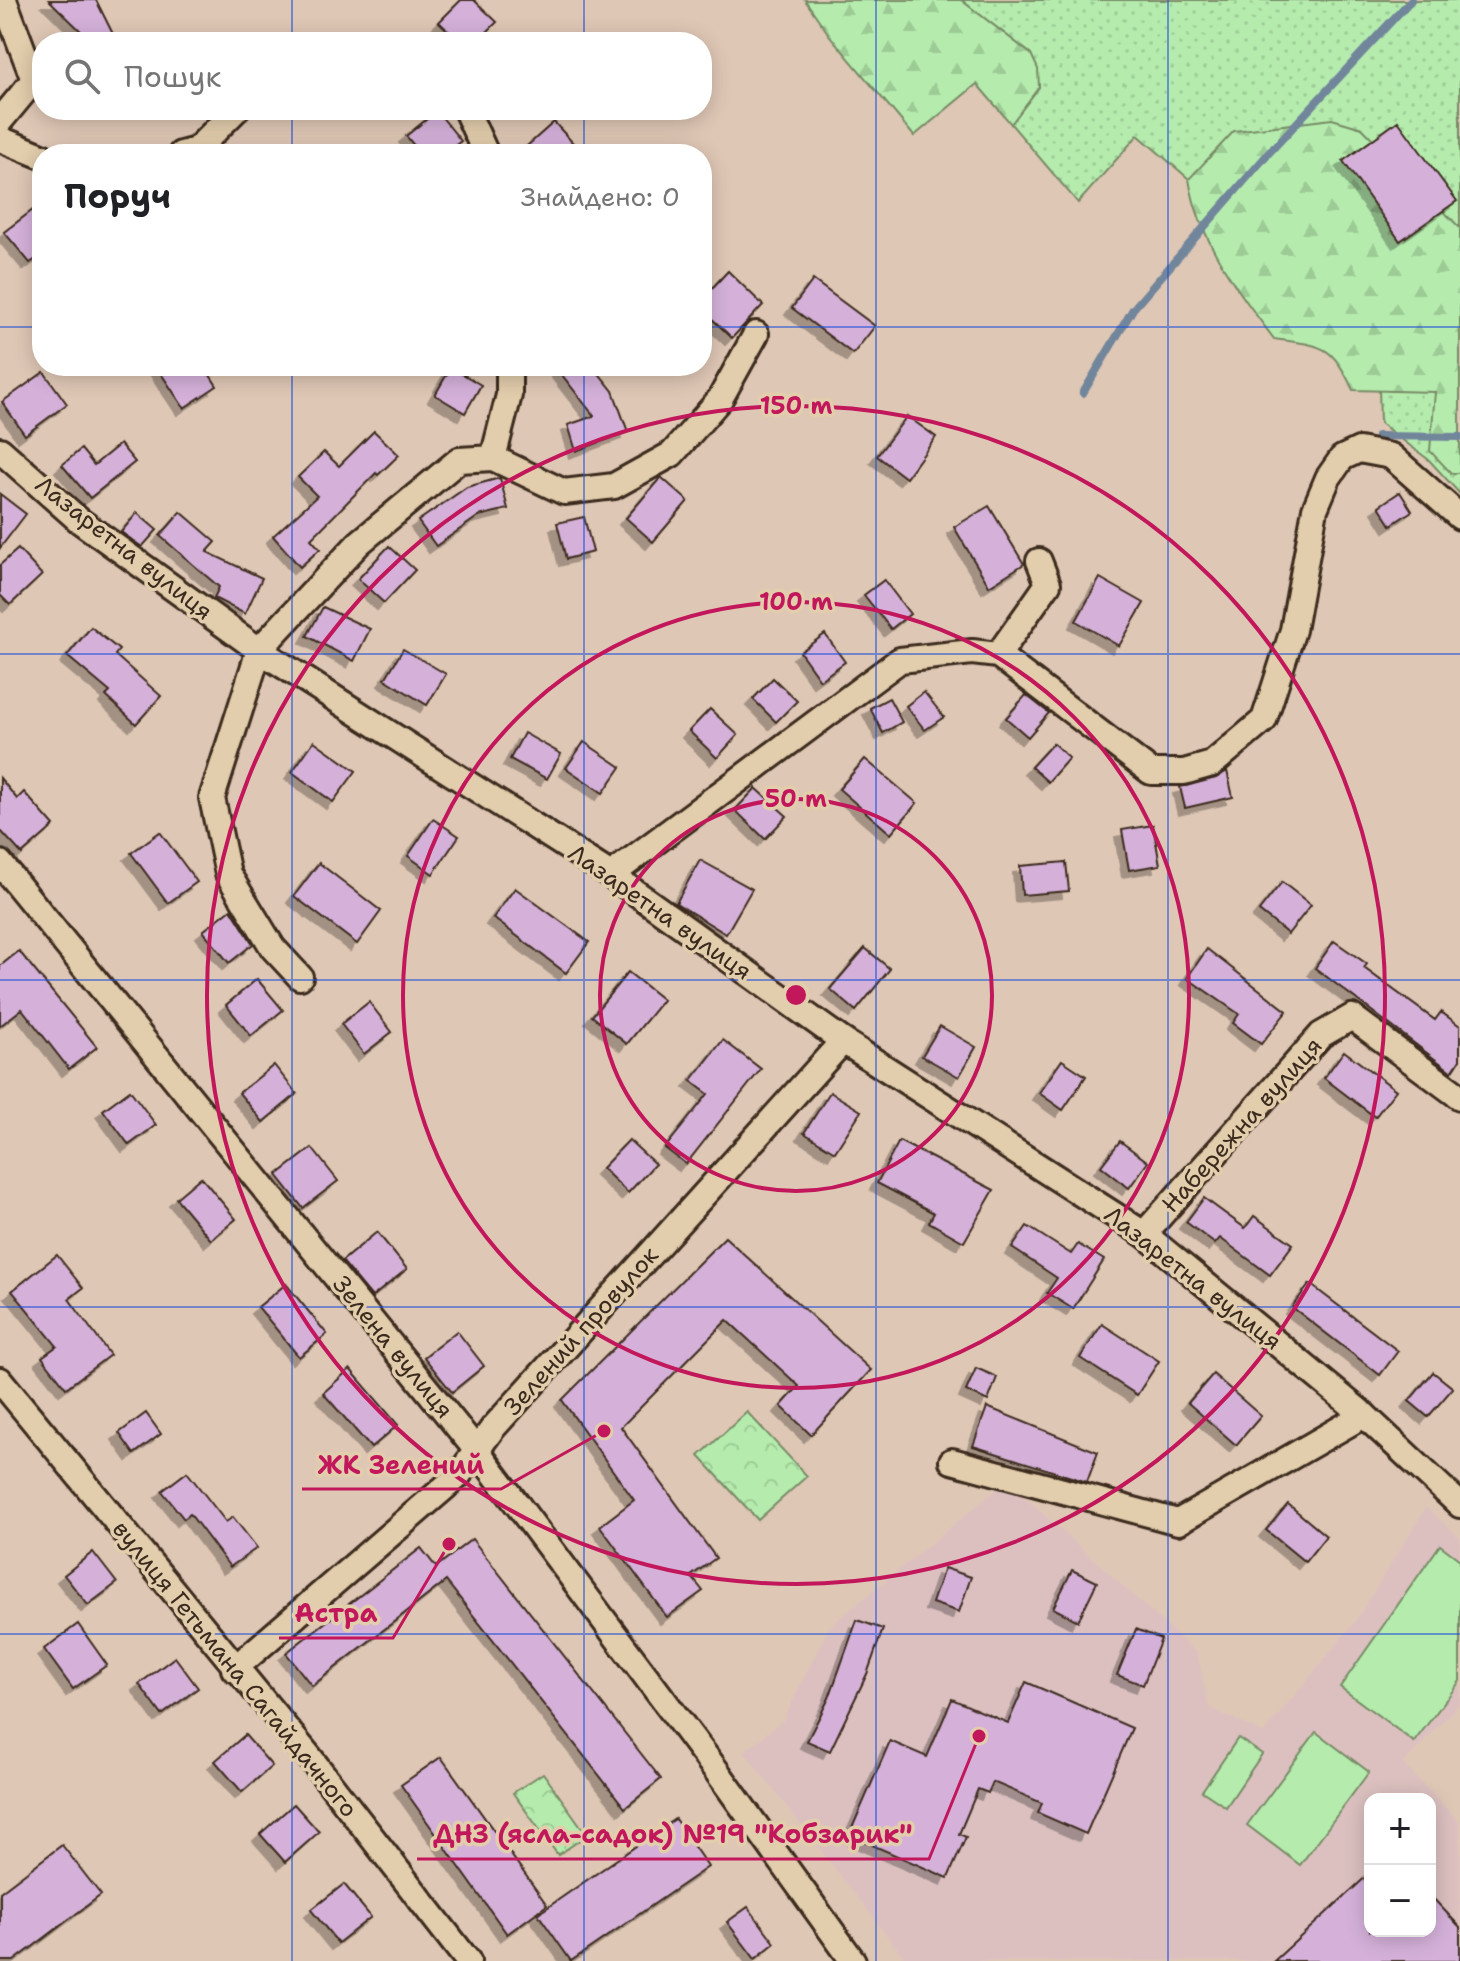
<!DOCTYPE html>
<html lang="uk">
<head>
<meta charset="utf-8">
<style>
  :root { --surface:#fff; --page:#f6f6f6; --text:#202124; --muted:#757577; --line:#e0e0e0 }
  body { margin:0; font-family:"Shantell Sans",sans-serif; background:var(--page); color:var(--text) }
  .controls { position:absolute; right:24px; bottom:24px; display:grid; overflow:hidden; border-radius:16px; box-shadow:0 4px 20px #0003 }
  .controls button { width:72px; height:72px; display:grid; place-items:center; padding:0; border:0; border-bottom:2px solid var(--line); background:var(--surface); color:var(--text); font:40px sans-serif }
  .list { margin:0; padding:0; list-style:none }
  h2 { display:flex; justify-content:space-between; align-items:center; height:104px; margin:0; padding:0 32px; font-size:34px }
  h2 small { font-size:26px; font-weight:400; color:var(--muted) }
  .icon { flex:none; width:44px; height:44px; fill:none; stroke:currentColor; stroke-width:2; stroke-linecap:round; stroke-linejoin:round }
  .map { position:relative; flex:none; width:1460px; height:1961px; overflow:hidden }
  .search { position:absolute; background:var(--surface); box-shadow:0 4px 20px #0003; left:32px; top:32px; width:680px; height:88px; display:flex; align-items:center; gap:20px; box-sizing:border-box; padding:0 28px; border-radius:32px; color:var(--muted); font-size:30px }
  .panel { position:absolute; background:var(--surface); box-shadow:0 4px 20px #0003; left:32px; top:144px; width:680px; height:232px; border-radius:32px }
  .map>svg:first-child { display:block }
  .built { fill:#dcc0c0; fill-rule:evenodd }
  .grass { fill:url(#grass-dots); stroke:#788b66; stroke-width:2 }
  .forest { fill:url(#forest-firs); stroke:#788b66; stroke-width:2 }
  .park { fill:url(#park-crowns); stroke:#788b66; stroke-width:2 }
  .pitch { fill:#b5ecae; stroke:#788b66; stroke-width:2 }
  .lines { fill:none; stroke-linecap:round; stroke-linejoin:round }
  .stream { stroke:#71859b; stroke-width:8 }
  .building { fill:#d5b1da; stroke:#3b2a1e; stroke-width:2; filter:url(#shadow) }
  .street-casing { stroke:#3b2a1e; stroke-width:30 }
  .street { stroke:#e2cdac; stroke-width:24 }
  .grid { fill:none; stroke:#1d4ed8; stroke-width:2; stroke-opacity:0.55 }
  .ring { fill:none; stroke:#c2185b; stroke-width:4 }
  .labels { text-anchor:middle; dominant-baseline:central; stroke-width:7; stroke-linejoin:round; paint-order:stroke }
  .street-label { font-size:24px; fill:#3b2a1e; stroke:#e2cdac }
  .centre { fill:#c2185b; stroke:#e2cdac; stroke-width:4 }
  .ring-label { font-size:24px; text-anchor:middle; font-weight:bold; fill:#c2185b; stroke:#e2cdac; stroke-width:7; stroke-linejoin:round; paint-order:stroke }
  .leader { fill:none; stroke:#c2185b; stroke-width:3 }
  .callout-dot { fill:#c2185b; stroke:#e2cdac; stroke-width:3 }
  .callout-label { font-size:26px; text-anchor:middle; font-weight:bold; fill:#c2185b; stroke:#e2cdac; stroke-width:7; stroke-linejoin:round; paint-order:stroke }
</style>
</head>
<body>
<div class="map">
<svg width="1460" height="1961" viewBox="0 0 1460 1961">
  <defs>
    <pattern id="grass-dots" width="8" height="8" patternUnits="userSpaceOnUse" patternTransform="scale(2)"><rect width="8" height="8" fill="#b5ecae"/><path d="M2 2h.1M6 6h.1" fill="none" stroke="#9dcb95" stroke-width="1.8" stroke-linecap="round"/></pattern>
    <pattern id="forest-firs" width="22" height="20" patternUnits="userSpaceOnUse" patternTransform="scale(2)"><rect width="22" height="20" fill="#b5ecae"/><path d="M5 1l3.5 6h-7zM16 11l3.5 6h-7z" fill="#9dcb95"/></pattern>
    <pattern id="park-crowns" width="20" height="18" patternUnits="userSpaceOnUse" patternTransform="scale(2)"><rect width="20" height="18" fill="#b5ecae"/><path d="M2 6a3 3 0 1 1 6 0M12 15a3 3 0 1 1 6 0" fill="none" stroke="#9dcb95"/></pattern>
    <filter id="shadow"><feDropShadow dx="-7" dy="7" stdDeviation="0" flood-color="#0004"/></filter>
  </defs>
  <rect width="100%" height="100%" fill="#dfc7b5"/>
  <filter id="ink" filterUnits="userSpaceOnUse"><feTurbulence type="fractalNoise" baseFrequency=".0125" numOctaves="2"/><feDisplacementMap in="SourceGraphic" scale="16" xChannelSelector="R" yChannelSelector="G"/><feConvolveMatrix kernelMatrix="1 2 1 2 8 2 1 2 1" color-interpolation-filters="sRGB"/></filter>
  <g filter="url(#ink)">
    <path class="built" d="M1007,1481L1197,1653L1209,1707L1263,1733L1355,1622L1426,1507L1460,1538V1703L1403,1764L1460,1822V1961H907L744,1752L783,1720L829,1627ZM1370,1799H1430V1931H1370Z"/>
    <polygon class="grass" points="961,0 1460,0 1460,494 1429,460 1380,423 1379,387 1189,179 1138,135 1078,203 1011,124 1039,87 1031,54"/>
    <g class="forest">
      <polygon points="805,0 961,0 1031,54 1038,69 1039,87 1011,124 977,84 914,136 830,36"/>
      <path d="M1332,119L1362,128L1460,228V473H1451L1430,451L1435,392L1353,390C1331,343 1323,346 1274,339C1237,290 1199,241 1189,179L1234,131Z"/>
    </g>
    <g class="park">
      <polygon points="747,1412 807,1476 758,1520 699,1456"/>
      <polygon points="543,1773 587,1835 558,1855 513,1793"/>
    </g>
    <g class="pitch">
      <polygon points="1440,1545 1460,1560 1460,1681 1414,1742 1340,1687"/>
      <polygon points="1316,1732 1369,1772 1300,1865 1247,1825"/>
      <polygon points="1238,1738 1262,1754 1226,1807 1202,1791"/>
    </g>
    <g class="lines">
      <g class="stream">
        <polyline points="1083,393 1133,309 1266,156 1411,0"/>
        <polyline points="1378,436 1460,437"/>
      </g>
    </g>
    <g class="building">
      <polygon points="49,0 96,0 117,42 92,42"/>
      <polygon points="461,0 474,0 497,22 477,42 460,42 439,22"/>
      <polygon points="437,111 461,141 444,154 421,154 406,136"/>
      <polygon points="1398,121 1457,201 1400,241 1343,161"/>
      <polygon points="554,122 573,143 561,154 518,154"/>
      <polygon points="42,203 42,255 30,263 4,232"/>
      <polygon points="728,271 763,305 732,338 702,309 702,299"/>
      <polygon points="813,280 875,326 853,354 792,308"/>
      <polygon points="156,366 204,366 217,386 184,408"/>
      <polygon points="555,366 593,366 613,391 628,432 576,451 568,425 594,416"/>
      <polygon points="451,367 481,385 465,413 435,395"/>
      <polygon points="44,372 67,404 25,435 2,402"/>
      <polygon points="907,416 936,437 906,478 877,456"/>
      <polygon points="374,431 399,455 378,475 376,473 311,539 320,549 300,567 273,536 317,496 298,477 324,452 339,466"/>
      <polygon points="120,444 135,462 90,498 62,465 81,449 94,465"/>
      <polygon points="661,477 688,501 653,542 626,518"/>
      <polygon points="500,478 508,509 479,516 436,546 418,521 467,487"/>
      <polygon points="1400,492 1412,511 1391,525 1379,506"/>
      <polygon points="0,494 26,514 0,548"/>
      <polygon points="989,506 1024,564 989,586 954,527"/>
      <polygon points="181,512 216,542 207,552 262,578 245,614 214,598 219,587 160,536"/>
      <polygon points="137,513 157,530 142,547 121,532"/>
      <polygon points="584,517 593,552 566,559 557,523"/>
      <polygon points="389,546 415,570 384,603 358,579"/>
      <polygon points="18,549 42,575 10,605 0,595 0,565"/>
      <polygon points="1100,578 1144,603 1119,646 1076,621"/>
      <polygon points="884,580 910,614 891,629 864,595"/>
      <polygon points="323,607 370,629 354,661 307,636"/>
      <polygon points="91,627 119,650 115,655 161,696 136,724 106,696 110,692 67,656"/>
      <polygon points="825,634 845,662 820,680 800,652"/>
      <polygon points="403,649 446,674 427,705 385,679"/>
      <polygon points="773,678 797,701 776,722 753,699"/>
      <polygon points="924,692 944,717 925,730 906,706"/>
      <polygon points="1026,695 1049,713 1028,737 1006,718"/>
      <polygon points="889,698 902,722 883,733 870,708"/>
      <polygon points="710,709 738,735 717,758 689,731"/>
      <polygon points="524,733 561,754 547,779 510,759"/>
      <polygon points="314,741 356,771 333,802 292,772"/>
      <polygon points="584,742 621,767 603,793 566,768"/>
      <polygon points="1053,743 1069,758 1048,782 1031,767"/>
      <polygon points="865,759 917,803 891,834 839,789"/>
      <polygon points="1227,771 1233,797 1185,808 1180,787 1216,778"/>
      <polygon points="0,778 17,799 24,792 54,826 22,854 0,830"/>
      <polygon points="756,788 787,816 765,839 735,810"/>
      <polygon points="433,819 459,836 433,874 408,856"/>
      <polygon points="1153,825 1160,865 1129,870 1122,830"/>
      <polygon points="160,832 197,882 168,903 131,853"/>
      <polygon points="700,860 752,889 726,934 676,903"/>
      <polygon points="1066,862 1069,891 1022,895 1020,866"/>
      <polygon points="319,863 381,911 357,944 294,896"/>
      <polygon points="1282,882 1311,905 1288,934 1259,911"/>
      <polygon points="515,888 589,942 566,973 493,918"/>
      <polygon points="231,909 253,944 229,963 203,931"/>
      <polygon points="1334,941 1367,964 1364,968 1435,1020 1441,1012 1460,1026 1460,1060 1452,1072 1315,968"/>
      <polygon points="865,948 890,969 856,1011 830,989"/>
      <polygon points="1207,949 1287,1011 1261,1044 1233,1023 1239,1014 1187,978"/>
      <polygon points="19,951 97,1047 69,1069 22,1009 0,1026 0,966"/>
      <polygon points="628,972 663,1000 627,1044 592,1016"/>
      <polygon points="257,979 283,1010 251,1036 226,1005"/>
      <polygon points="369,1002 392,1032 364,1054 341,1024"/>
      <polygon points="940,1026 976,1047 959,1077 922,1056"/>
      <polygon points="723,1040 761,1069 686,1164 665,1148 708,1094 691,1081"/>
      <polygon points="1344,1051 1396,1090 1375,1117 1324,1078"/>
      <polygon points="1062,1060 1086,1076 1063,1110 1039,1093"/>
      <polygon points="274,1065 297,1094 263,1122 239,1093"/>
      <polygon points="130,1090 156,1125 129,1145 103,1110"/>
      <polygon points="830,1092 861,1111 835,1152 804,1133"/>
      <polygon points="629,1140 655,1164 628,1193 602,1168"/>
      <polygon points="899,1141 994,1190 964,1242 929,1222 934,1213 877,1183"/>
      <polygon points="1120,1141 1148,1162 1129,1188 1101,1166"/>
      <polygon points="312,1148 338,1181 303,1208 277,1175"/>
      <polygon points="201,1177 236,1219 211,1240 176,1198"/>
      <polygon points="1204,1198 1245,1228 1254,1216 1293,1244 1270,1275 1220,1238 1215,1244 1186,1222"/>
      <polygon points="1027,1226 1071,1254 1078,1244 1104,1260 1073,1309 1047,1293 1057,1278 1012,1248"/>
      <polygon points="377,1232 407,1269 372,1297 342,1261"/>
      <polygon points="725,1237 871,1370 811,1435 781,1406 799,1386 727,1320 621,1427 716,1558 691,1576 703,1591 667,1617 600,1526 634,1500 562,1400"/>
      <polygon points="57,1255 83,1288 69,1299 110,1355 66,1388 42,1357 57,1346 12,1291"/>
      <polygon points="286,1284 327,1334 299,1357 258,1307"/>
      <polygon points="1310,1284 1398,1351 1380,1375 1292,1307"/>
      <polygon points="1102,1324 1159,1361 1137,1395 1080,1358"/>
      <polygon points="457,1331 484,1366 452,1392 424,1357"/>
      <polygon points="976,1368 997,1377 988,1401 966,1391"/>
      <polygon points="350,1369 398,1425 371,1448 323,1393"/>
      <polygon points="1433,1372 1453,1388 1428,1417 1409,1401"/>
      <polygon points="1213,1374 1261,1416 1236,1445 1188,1403"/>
      <polygon points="987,1407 1098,1452 1087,1482 973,1446"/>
      <polygon points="146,1413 161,1434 134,1454 119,1433"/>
      <polygon points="187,1472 226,1522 233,1517 257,1548 230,1567 190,1514 184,1519 162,1491"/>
      <polygon points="1288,1504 1326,1536 1305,1562 1266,1530"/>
      <polygon points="472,1539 661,1779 625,1808 446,1581 312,1686 286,1653 421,1548 436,1567"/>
      <polygon points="93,1552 117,1583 88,1605 64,1575"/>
      <polygon points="944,1568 971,1577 959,1612 932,1603"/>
      <polygon points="1072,1570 1097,1582 1078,1621 1053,1608"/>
      <polygon points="857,1620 883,1629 867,1674 830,1751 807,1741 829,1698"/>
      <polygon points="78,1624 107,1665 73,1689 44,1649"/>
      <polygon points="1136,1629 1161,1639 1143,1685 1117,1675"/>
      <polygon points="175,1657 198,1688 162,1715 139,1684"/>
      <polygon points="1026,1682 1132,1728 1086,1834 1038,1813 1042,1803 993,1782 988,1793 978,1789 959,1834 966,1837 948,1878 849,1835 890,1741 927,1757 952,1699 1008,1723"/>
      <polygon points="245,1735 272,1766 242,1792 215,1761"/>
      <polygon points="441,1757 547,1905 507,1934 401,1785"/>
      <polygon points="294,1804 319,1832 285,1862 260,1834"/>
      <polygon points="675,1819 708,1867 571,1961 538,1914"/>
      <polygon points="62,1845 101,1895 14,1961 0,1961 0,1892"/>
      <polygon points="1370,1873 1370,1931 1430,1931 1430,1895 1460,1927 1460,1961 1274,1961"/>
      <polygon points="344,1884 371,1917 338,1943 311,1910"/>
      <polygon points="748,1907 775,1943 755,1959 727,1922"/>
    </g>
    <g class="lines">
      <defs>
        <g id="street">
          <polyline points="466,110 486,154"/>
          <polyline points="0,121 34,80 4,0"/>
          <polyline points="0,139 42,156"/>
          <polyline points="181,154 196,150 236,110"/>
          <polyline points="0,450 80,521 259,650 611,875 843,1041 1144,1234 1364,1415 1460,1505"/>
          <polyline points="493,458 564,492 614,486 672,454 720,399 756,334"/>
          <polyline points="998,655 1048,584 1039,561"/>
          <polyline points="0,863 478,1452 716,1770 853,1961"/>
          <polyline points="611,875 900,660 972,652 998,655 1151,772 1184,772 1212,764 1264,720 1293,630 1315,509 1328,478 1342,458 1359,450 1391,456 1460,517"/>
          <polyline points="300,977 273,948 228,874 212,798 259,650 359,543 459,460 493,458 509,395 509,366"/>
          <polyline points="1144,1234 1321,1035 1352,1017 1460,1097"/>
          <polyline points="0,1380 308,1755 468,1961"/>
          <polyline points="952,1461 1178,1522 1364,1415"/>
          <polyline points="234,1669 458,1476 493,1428 843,1041"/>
        </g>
      </defs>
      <use href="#street" class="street-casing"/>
      <use href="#street" class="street"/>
    </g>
  </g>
  <path class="grid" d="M292,0V42M584,0V42M876,0V1961M1168,0V1961M292,110V154M584,110V154M0,327H42M702,327H1460M292,366V1961M584,366V1961M0,654H1460M0,980H1460M0,1307H1460M0,1634H1460"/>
  <g class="ring">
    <circle cx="796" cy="995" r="196"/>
    <circle cx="796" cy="995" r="393"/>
    <circle cx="796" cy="995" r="589"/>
  </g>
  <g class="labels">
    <g class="street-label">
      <text transform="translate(124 548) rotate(38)">Лазаретна вулиця</text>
      <text transform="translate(660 912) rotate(35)">Лазаретна вулиця</text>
      <text transform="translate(1242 1125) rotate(-48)">Набережна вулиця</text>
      <text transform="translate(1193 1278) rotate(38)">Лазаретна вулиця</text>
      <text transform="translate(581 1331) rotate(-48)">Зелений провулок</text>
      <text transform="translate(393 1347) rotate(51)">Зелена вулиця</text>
      <text transform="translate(235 1669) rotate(51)">вулиця Гетьмана Сагайдачного</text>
    </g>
  </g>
  <circle cx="796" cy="995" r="12" class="centre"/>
  <g class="ring-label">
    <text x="796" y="414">150 m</text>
    <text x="796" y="610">100 m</text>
    <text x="796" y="807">50 m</text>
  </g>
  <path class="leader" d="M604 1431L501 1489H302M449 1544L393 1638H279M979 1736L929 1859H417"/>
  <g class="callout-dot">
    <circle cx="604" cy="1431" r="8"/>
    <circle cx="449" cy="1544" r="8"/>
    <circle cx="979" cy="1736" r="8"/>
  </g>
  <g class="callout-label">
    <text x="401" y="1474">ЖК Зелений</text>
    <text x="336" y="1622">Астра</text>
    <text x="673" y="1843">ДНЗ (ясла-садок) №19 "Кобзарик"</text>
  </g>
</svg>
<div class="controls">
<button>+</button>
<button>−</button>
</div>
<div class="search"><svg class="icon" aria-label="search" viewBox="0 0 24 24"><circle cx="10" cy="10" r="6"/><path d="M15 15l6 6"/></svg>Пошук</div>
<section class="panel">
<h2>Поруч<small>Знайдено: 0</small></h2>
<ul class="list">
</ul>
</section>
</div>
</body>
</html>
